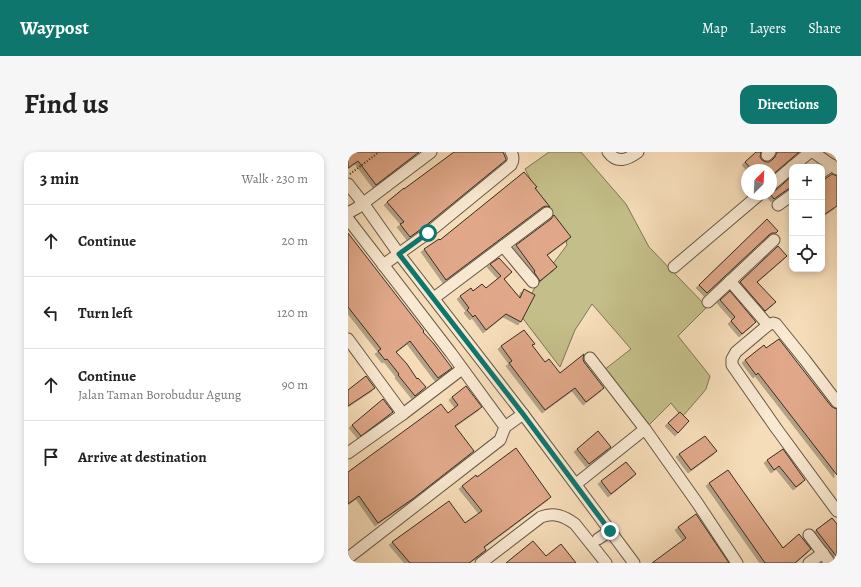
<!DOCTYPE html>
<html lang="en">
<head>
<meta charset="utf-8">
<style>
  :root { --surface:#fff; --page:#f6f6f6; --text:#222; --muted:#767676; --line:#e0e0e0; --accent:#0f766e }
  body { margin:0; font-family:Alegreya,serif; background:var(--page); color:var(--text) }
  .controls { position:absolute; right:12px; top:12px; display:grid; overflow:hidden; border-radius:8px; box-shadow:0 2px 6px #0003 }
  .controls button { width:36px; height:36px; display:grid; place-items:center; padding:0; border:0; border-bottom:1px solid var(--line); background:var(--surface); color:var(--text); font:20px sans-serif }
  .compass { position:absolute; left:393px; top:12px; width:36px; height:36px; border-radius:50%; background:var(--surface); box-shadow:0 2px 6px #0003; rotate:24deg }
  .stop { position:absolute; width:12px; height:12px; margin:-9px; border:3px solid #0f766e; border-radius:50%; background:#fff }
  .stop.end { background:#0f766e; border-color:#fff; box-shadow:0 1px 4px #0008 }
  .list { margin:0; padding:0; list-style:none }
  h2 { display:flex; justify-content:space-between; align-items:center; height:52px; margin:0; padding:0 16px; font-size:17px }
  h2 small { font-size:13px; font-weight:400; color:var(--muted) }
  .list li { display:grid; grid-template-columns:26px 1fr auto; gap:12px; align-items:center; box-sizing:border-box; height:72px; padding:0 16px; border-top:1px solid var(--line) }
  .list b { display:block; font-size:15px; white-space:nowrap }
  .list p { margin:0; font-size:13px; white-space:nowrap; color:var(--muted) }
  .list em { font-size:13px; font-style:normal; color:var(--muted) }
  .icon { flex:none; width:22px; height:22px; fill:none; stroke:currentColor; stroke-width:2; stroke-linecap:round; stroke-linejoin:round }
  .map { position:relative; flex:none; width:489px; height:411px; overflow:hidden; border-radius:12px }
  header { display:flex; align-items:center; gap:24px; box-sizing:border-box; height:56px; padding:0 20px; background:var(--accent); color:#fff }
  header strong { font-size:19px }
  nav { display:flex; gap:22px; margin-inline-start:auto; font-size:14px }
  .intro { display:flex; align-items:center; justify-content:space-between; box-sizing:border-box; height:96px; padding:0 24px }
  h1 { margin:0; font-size:28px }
  .button { padding:10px 18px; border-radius:12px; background:var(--accent); color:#fff; font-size:14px; font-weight:700 }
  main { display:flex; gap:24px; padding:0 24px }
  aside { flex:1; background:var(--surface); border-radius:12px; box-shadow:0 2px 6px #0003 }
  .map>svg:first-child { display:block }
  .green { fill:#c4bf8a; stroke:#7e7656 }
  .building { fill:#e0a889; stroke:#372d23; filter:url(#shadow) }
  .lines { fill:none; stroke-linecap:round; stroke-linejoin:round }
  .street-casing { stroke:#675948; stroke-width:13 }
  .path { stroke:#372d23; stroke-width:2; stroke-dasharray:1 2; stroke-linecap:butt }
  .street { stroke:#f9e9d2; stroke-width:11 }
  .route { stroke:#0f766e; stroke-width:5 }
</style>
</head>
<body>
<header>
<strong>Waypost</strong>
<nav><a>Map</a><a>Layers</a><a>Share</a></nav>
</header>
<div class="intro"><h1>Find us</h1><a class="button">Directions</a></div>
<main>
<aside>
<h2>3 min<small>Walk · 230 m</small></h2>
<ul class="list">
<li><svg class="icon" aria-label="ahead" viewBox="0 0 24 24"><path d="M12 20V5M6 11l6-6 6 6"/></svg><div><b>Continue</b></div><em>20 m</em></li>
<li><svg class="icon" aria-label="left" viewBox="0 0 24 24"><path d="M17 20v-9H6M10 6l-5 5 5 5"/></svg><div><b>Turn left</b></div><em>120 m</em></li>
<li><svg class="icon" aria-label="ahead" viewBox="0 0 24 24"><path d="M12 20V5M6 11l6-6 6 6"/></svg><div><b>Continue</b><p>Jalan Taman Borobudur Agung</p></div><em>90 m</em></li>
<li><svg class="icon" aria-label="arrive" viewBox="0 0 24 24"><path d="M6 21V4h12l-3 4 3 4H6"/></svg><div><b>Arrive at destination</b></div></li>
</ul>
</aside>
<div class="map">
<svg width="489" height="411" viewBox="0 0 489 411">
  <defs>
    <filter id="shadow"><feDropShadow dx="-3" dy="3" stdDeviation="0" flood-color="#0004"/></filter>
  </defs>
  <rect width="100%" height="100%" fill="#f6ddb9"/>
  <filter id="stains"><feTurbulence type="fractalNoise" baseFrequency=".005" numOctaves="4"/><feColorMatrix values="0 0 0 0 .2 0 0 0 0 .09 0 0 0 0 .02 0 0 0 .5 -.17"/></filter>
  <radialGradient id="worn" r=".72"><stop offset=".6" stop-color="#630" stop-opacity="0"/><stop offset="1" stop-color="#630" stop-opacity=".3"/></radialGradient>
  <polygon class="green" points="201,0 233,0 278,52 301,95 359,155 330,184 362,224 358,237 354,242 334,265 323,251 301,273 256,218 283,197 244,152 227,178 212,215 173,164 186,137 219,93 216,82 202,65 177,17"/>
  <g class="building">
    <polygon points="0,0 71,0 28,33 10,9 0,16"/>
    <polygon points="106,0 155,0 158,7 158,8 76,75 62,85 52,72 56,70 39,50 56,36 56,37"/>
    <polygon points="408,0 413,0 412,5 414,8 418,10 421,10 424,8 427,5 429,0 451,0 423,24 423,18 404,18 397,10"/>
    <polygon points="176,20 189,35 187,36 202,55 198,54 195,55 98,128 76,97 91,87 92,88"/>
    <polygon points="484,22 489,24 489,54 474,64 474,29"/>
    <polygon points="444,24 444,36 440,37 426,47 423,43 423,40 428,38"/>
    <polygon points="206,63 223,85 199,103 209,115 192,129 186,120 187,119 168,93 203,67"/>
    <polygon points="419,67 430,79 428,81 424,81 421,83 359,141 351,133"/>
    <polygon points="0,81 76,179 75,180 86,192 104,216 90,226 62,189 48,200 59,212 69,227 70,226 78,235 67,244 50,223 51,222 39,207 37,208 30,199 33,197 0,155"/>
    <polygon points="430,94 439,104 409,130 428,150 417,159 392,130"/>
    <polygon points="151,106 164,120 156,127 172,146 176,137 187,143 173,170 158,162 138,178 127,163 125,165 119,158 121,156 112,144 123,136 125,139 134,132 138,136 153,124 142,112"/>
    <polygon points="382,139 408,170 394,182 383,169 387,165 372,148"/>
    <polygon points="176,178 187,192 184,193 197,210 201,207 212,221 236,202 235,207 236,210 256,236 238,250 227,236 197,258 161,211 164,209 153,194"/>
    <polygon points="431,187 483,254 486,256 489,257 489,323 410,221 408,223 397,208 416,193 418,196"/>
    <polygon points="18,224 27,236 0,254 0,238"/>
    <polygon points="118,234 134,255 107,274 126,299 66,346 30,371 11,344 0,352 0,320 93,252 100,261 110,253 104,245"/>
    <polygon points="35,247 45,260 13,284 4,273"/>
    <polygon points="332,260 341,269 330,281 320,271"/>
    <polygon points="250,279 263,295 241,312 229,297"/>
    <polygon points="357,284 369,299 343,318 331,302"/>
    <polygon points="168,296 203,345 136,395 138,398 121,411 62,411 44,390 101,349 117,371 134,359 114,334 128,323 129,325"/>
    <polygon points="435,297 457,328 448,335 431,314 426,318 419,308"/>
    <polygon points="278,310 288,322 263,342 253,329"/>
    <polygon points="380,318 435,396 451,382 463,397 447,411 417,411 361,331"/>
    <polygon points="348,362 381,411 304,411 338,386 330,375"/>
    <polygon points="484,366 489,372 489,405 468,378"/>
    <polygon points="185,389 198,404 213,392 228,411 158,411"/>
  </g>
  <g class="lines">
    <defs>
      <g id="street">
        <path d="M260,0C269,12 279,8 290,0"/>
        <polyline points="465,0 489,17"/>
        <polyline points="419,3 422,0"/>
        <polyline points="444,15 462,0"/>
        <polyline points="474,20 484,13"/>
        <polyline points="0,32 15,51 51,102 175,262 286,411"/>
        <polyline points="423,33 444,15"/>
        <polyline points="430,53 444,43"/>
        <polyline points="0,61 9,56 83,0"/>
        <polyline points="0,67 103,201 157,275"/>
        <polyline points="155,94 185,130"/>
        <path d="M35,113L80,81L163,13C166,8 166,5 163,0"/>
        <polyline points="326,115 412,42"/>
        <polyline points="382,129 420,173"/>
        <polyline points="86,146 199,61"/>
        <polyline points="360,150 426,88"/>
        <polyline points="0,187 55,262"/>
        <polyline points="242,206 297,277 350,352 389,411"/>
        <polyline points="489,250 457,208 428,172 425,171 420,173 388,200 384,207 384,213 428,276 489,359"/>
        <polyline points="0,301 55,262 114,217"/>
        <polyline points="228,332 297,277"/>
        <polyline points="461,383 482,411"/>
        <polyline points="250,387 262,379"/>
        <polyline points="0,406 152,288 157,275 175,262"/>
        <path d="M133,411L193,365C206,360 216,364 227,372L258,411"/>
        <polyline points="461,411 475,401"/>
      </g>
    </defs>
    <use href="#street" class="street-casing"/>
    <polyline class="path" points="2,22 31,0"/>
    <use href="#street" class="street"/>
  </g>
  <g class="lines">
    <polyline class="route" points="80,81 51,102 175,262 262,379"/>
  </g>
  <rect width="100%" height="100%" filter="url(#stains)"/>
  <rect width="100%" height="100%" fill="url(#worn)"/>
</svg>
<div class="controls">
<button>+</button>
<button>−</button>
<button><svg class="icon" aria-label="locate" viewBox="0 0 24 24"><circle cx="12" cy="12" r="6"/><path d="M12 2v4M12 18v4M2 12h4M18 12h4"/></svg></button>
</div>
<svg class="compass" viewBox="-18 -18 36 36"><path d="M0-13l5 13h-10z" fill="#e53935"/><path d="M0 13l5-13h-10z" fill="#767676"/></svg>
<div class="stop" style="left:80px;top:81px"></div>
<div class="stop end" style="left:262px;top:379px"></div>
</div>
</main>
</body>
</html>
